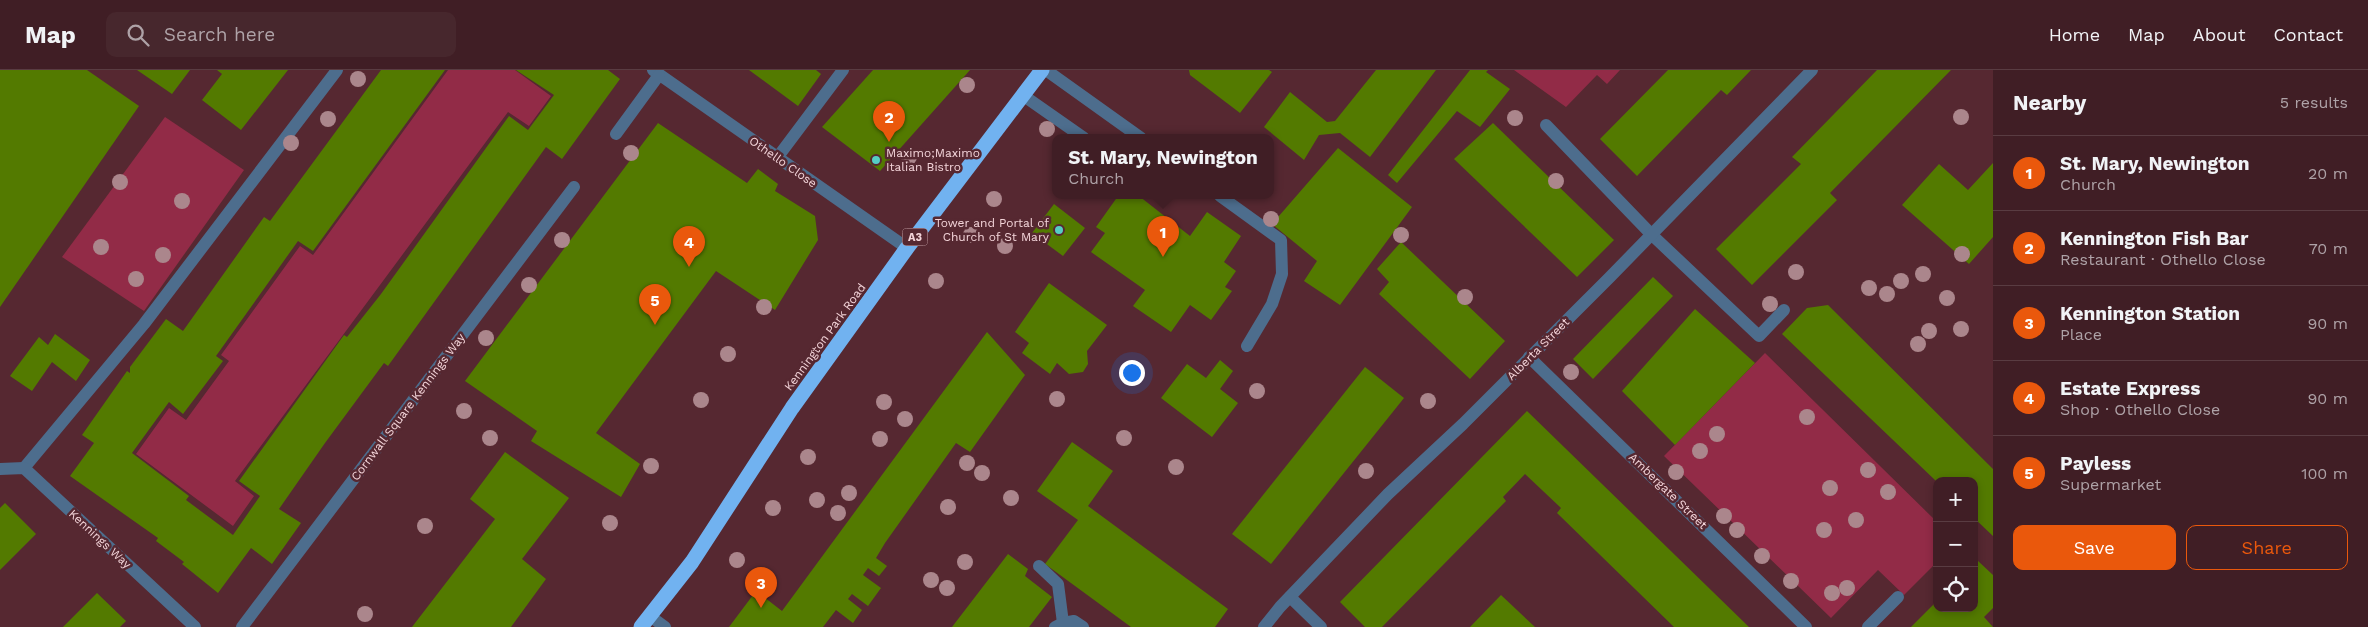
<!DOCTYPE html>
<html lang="en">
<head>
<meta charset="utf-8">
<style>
  :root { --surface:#401e25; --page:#47272d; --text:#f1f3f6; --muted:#aea2a7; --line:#593c42; --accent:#ea580c }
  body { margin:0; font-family:"Work Sans",sans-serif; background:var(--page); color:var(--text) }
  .controls { position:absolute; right:15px; bottom:15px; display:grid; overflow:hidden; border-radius:10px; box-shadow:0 2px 8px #0003 }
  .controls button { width:45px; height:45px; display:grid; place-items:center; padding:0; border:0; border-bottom:1px solid var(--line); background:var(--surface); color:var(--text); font:25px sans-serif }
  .you { position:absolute; left:1131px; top:302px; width:18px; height:18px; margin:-12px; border:4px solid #fff; border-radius:50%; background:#1a73e8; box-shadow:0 0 0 8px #1a73e833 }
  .badge { display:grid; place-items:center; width:32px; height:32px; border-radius:50%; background:var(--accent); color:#fff; font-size:16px; font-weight:700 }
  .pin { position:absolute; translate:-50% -41px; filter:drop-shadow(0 1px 2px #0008) }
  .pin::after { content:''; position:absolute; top:26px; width:18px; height:15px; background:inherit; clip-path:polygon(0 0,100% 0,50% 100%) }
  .popup { position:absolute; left:1052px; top:64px; width:222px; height:65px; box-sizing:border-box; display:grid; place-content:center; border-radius:10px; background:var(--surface); filter:drop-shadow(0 1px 4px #0005); font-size:16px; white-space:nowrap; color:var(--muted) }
  .popup b { font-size:19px; color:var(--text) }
  .popup::after { content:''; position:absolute; left:50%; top:100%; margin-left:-10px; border:10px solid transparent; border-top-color:var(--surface) }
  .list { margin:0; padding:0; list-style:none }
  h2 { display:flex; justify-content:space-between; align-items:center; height:65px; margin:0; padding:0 20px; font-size:21px }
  h2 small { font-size:16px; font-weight:400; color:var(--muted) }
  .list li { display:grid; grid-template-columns:32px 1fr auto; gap:15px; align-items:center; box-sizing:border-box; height:75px; padding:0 20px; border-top:1px solid var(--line) }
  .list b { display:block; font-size:19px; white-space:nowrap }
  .list p { margin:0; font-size:16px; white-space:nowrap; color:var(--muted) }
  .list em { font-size:16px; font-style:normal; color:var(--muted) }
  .actions { display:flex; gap:10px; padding:15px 20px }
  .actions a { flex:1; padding:11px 0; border:1px solid var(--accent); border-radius:10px; text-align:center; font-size:18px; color:var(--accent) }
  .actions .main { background:var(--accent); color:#fff }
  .icon { flex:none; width:28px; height:28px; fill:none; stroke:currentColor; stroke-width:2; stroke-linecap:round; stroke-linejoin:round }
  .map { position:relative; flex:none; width:1993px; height:557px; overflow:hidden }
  header { display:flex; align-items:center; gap:30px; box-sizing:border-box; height:70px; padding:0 25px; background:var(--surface); border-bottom:1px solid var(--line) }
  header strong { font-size:24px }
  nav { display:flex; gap:28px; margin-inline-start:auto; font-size:18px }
  .search { width:350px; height:45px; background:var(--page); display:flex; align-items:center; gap:12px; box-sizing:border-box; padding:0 18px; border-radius:10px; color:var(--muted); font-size:19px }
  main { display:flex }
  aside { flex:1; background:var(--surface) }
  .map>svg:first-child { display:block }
  .green { fill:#922b47 }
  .building { fill:#537a00 }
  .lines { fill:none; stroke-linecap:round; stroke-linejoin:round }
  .lane { stroke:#4d6d8d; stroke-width:12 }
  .street { stroke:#4d6d8d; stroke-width:12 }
  .highway { stroke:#71b2f0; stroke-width:15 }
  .tree { fill:#ab868c }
  .poi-dot { fill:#55cec5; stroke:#562831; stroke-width:2 }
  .labels { text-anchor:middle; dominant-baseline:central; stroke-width:5; stroke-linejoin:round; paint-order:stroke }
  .shield { fill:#562831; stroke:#c4a0a7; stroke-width:1 }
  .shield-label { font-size:11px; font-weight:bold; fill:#f3d4d9 }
  .poi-label { font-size:12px; fill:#f3d4d9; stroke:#562831; text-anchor:start }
  .street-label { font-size:12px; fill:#f3d4d9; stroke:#562831 }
</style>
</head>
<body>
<header>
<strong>Map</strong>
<div class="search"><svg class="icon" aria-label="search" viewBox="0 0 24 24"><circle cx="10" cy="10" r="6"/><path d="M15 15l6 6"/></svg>Search here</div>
<nav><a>Home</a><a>Map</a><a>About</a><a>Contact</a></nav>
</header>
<main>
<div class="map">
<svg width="1993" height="557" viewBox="0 0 1993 557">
  <rect width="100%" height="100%" fill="#562831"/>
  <g class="green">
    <polygon points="448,0 515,0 551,26 529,56 508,42 235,411 254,426 233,456 136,384 169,338 186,350 229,291 221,285 300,176 313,185"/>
    <polygon points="1514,0 1620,0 1607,14 1597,5 1566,37"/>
    <polygon points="165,47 244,100 144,241 62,187"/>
    <polygon points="1765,283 1937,452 1937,492 1904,525 1878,500 1831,548 1664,386"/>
  </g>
  <g class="building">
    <polygon points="0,0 87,0 139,36 0,237"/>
    <polygon points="137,0 190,0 172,24"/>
    <polygon points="217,0 288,0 241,60 202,30 222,4"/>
    <polygon points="381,0 445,0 313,181 298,171 216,286 223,291 183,344 169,332 132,383 189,426 186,430 233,465 260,426 239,411 344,265 347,267 381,224 509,46 528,60 554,25 516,0 608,0 620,9 562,89 546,77 388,296 384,293 325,373 279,439 301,453 272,494 251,478 218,523 182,494 184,492 156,471 158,468 70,406 94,373 82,365 127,301 130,303 130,297 166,249 183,261 264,147 270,151"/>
    <polygon points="749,0 816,0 821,4 798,36"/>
    <polygon points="873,0 970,0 880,101 822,57"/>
    <polygon points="1189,0 1269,0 1272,2 1240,43 1190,5"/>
    <polygon points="1376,0 1436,0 1370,87 1340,63 1319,65 1304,90 1264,57 1290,22 1327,52 1335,51"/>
    <polygon points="1470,0 1488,0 1486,2 1510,19 1480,57 1457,41 1397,113 1388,105"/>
    <polygon points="1668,0 1751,0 1727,25 1721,20 1637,106 1600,69"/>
    <polygon points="1877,0 1951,0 1830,123 1837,130 1752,215 1716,179 1801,94 1792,87"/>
    <polygon points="658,53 747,113 758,99 778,114 775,121 815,146 818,170 775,240 716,201 596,363 640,394 621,427 531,371 537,361 465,311"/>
    <polygon points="1493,53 1614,170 1577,207 1454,89"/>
    <polygon points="1338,78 1412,137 1340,235 1304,211 1317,191 1272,154"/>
    <polygon points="1993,93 1993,167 1969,194 1902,135 1939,94 1968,120"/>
    <polygon points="1118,126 1127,126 1130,129 1133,126 1139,126 1190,166 1207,142 1241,166 1224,192 1236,201 1225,217 1232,221 1211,250 1190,235 1171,262 1133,236 1145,220 1091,182 1105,163 1096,157"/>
    <polygon points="1054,134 1085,158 1063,186 1032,163"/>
    <polygon points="1401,172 1505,271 1470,309 1379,224 1389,212 1377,199"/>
    <polygon points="1653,207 1673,226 1593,309 1573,289"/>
    <polygon points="1049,213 1107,255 1087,281 1088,294 1083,302 1069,304 1057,293 1050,304 1022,283 1029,273 1015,262"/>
    <polygon points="1828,235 1993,399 1993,466 1974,448 1974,411 1936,411 1782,264 1807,238"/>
    <polygon points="1695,239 1755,293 1675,375 1622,321"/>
    <polygon points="987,262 1025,305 970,382 956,373 885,473 876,488 887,496 879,506 868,498 863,505 881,518 868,536 852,524 848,529 862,540 853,553 836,540 823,557 729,557 756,521 782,541"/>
    <polygon points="55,264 90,290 76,311 52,292 32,321 10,306 39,267 48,275"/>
    <polygon points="1220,290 1233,301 1220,319 1238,333 1212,367 1161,328 1187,294 1206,308"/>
    <polygon points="1365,297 1404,328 1271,494 1232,464"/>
    <polygon points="1527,341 1749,557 1674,557 1557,443 1561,438 1525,404 1503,427 1506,431 1382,557 1365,557 1340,532"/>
    <polygon points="1072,372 1113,401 1088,436 1228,539 1215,557 1131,557 1045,494 1078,450 1037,421"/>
    <polygon points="505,382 569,428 522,489 546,509 511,557 412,557 495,449 470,429"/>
    <polygon points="5,433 36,464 0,500 0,438"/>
    <polygon points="1008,484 1028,499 1025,506 1052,527 1029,557 952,557"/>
    <polygon points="1977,490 1993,505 1993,538 1984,547 1993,557 1911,557 1937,531 1937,538 1974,538 1974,493"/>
    <polygon points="97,523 126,551 120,557 63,557"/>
    <polygon points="1501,525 1535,557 1470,557"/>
  </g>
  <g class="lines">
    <g class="lane">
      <polyline points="1046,0 1141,68"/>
      <polyline points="1024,26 1084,68"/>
      <polyline points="1546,55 1651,164 1759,266 1784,240"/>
      <polyline points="777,88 843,0"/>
      <polyline points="1220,126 1281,170 1282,204 1272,234 1247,276"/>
      <polyline points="1039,496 1058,514 1063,553"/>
      <polyline points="1290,527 1321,557"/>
    </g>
    <g class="street">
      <polyline points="653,0 907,178"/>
      <polyline points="616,64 659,5"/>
      <polyline points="1529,287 1806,557"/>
      <polyline points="24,398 144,254 337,0"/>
      <polyline points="0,399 24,398 195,557"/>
      <polyline points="650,546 665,557"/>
      <polyline points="242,557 574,117"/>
      <polyline points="1055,557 1063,553 1074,551 1083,557"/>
      <polyline points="1264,557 1280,537 1388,424 1463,354 1610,207 1812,0"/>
      <polyline points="1868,557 1898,527"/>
    </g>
    <polyline class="highway" points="641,557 692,492 792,338 907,178 1042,0"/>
  </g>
  <g class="tree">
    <circle cx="358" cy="9" r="8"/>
    <circle cx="967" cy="15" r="8"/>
    <circle cx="1961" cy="47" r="8"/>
    <circle cx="1515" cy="48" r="8"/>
    <circle cx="328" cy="49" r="8"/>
    <circle cx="1047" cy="59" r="8"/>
    <circle cx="291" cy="73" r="8"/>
    <circle cx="631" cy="83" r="8"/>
    <circle cx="909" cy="87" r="8"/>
    <circle cx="1556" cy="111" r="8"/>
    <circle cx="120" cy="112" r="8"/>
    <circle cx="994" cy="129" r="8"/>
    <circle cx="182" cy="131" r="8"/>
    <circle cx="1271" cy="149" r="8"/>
    <circle cx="971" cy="165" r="8"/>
    <circle cx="1401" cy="165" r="8"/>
    <circle cx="562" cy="170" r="8"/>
    <circle cx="1005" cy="176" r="8"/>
    <circle cx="101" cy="177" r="8"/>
    <circle cx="1962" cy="184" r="8"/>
    <circle cx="163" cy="185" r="8"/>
    <circle cx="1796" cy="202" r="8"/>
    <circle cx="1923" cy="204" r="8"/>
    <circle cx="136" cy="209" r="8"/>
    <circle cx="936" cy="211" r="8"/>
    <circle cx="1901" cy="211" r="8"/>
    <circle cx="529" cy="215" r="8"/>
    <circle cx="1869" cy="218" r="8"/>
    <circle cx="1887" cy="224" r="8"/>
    <circle cx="1465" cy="227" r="8"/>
    <circle cx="1947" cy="228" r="8"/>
    <circle cx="1770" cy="234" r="8"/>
    <circle cx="764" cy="237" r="8"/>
    <circle cx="1961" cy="259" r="8"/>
    <circle cx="1929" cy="261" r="8"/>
    <circle cx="486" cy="268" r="8"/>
    <circle cx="1918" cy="274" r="8"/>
    <circle cx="728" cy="284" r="8"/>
    <circle cx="1571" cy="302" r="8"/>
    <circle cx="1257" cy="321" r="8"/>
    <circle cx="1057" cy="329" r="8"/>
    <circle cx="701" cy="330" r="8"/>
    <circle cx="1428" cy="331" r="8"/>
    <circle cx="884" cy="332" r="8"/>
    <circle cx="464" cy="341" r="8"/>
    <circle cx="1807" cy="347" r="8"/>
    <circle cx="905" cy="349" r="8"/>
    <circle cx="1717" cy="364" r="8"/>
    <circle cx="490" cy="368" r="8"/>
    <circle cx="1124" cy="368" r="8"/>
    <circle cx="880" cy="369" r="8"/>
    <circle cx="1700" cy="381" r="8"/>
    <circle cx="808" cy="387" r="8"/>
    <circle cx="967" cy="393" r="8"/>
    <circle cx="651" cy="396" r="8"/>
    <circle cx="1176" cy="397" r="8"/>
    <circle cx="1868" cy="400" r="8"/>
    <circle cx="1366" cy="401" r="8"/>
    <circle cx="1676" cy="402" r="8"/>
    <circle cx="982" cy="403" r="8"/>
    <circle cx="1830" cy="418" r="8"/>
    <circle cx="1888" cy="422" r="8"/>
    <circle cx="849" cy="423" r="8"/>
    <circle cx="1011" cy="428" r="8"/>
    <circle cx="817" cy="430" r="8"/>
    <circle cx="948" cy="437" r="8"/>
    <circle cx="773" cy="438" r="8"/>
    <circle cx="838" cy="443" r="8"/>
    <circle cx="1724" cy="446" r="8"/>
    <circle cx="1856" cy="450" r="8"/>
    <circle cx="610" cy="453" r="8"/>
    <circle cx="425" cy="456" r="8"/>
    <circle cx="1737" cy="460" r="8"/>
    <circle cx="1824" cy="460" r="8"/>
    <circle cx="1762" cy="486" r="8"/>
    <circle cx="737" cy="490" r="8"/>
    <circle cx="965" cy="492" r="8"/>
    <circle cx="931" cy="510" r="8"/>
    <circle cx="1791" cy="511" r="8"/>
    <circle cx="947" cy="518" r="8"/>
    <circle cx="1847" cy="518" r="8"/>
    <circle cx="1832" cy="523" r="8"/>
    <circle cx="365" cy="544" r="8"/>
  </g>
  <g class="poi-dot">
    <circle cx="876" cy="90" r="5"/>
    <circle cx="1059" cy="160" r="5"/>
  </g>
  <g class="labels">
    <rect class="shield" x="902.5" y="158.5" width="25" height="17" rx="4"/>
    <g class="shield-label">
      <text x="915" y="167">A3</text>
    </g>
    <g class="poi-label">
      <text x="886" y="83">Maximo;Maximo<tspan x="886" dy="14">Italian Bistro</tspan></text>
      <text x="1049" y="153" text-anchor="end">Tower and Portal of<tspan x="1049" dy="14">Church of St Mary</tspan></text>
    </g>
    <g class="street-label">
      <text transform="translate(783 92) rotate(35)">Othello Close</text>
      <text transform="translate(825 267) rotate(-54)">Kennington Park Road</text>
      <text transform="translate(1538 279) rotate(-45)">Alberta Street</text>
      <text transform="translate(408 337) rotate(-53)">Cornwall Square Kennings Way</text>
      <text transform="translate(1668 421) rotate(44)">Ambergate Street</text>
      <text transform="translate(100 469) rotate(43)">Kennings Way</text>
    </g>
  </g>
</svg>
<div class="controls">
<button>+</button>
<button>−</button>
<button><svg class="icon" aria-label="locate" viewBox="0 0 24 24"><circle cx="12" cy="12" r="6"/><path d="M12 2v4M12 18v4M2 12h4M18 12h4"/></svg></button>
</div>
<div class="you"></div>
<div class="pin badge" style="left:1163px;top:187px">1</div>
<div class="popup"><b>St. Mary, Newington</b>Church</div>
<div class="pin badge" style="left:889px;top:72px">2</div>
<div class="pin badge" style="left:761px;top:538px">3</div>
<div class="pin badge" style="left:689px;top:197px">4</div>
<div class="pin badge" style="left:655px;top:255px">5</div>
</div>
<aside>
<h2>Nearby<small>5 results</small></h2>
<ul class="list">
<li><span class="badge">1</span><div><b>St. Mary, Newington</b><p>Church</p></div><em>20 m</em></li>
<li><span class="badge">2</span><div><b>Kennington Fish Bar</b><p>Restaurant · Othello Close</p></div><em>70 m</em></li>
<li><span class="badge">3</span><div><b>Kennington Station</b><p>Place</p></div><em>90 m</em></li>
<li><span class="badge">4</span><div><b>Estate Express</b><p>Shop · Othello Close</p></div><em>90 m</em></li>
<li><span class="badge">5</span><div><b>Payless</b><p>Supermarket</p></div><em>100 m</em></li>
</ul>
<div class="actions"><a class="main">Save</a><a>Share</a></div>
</aside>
</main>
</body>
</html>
